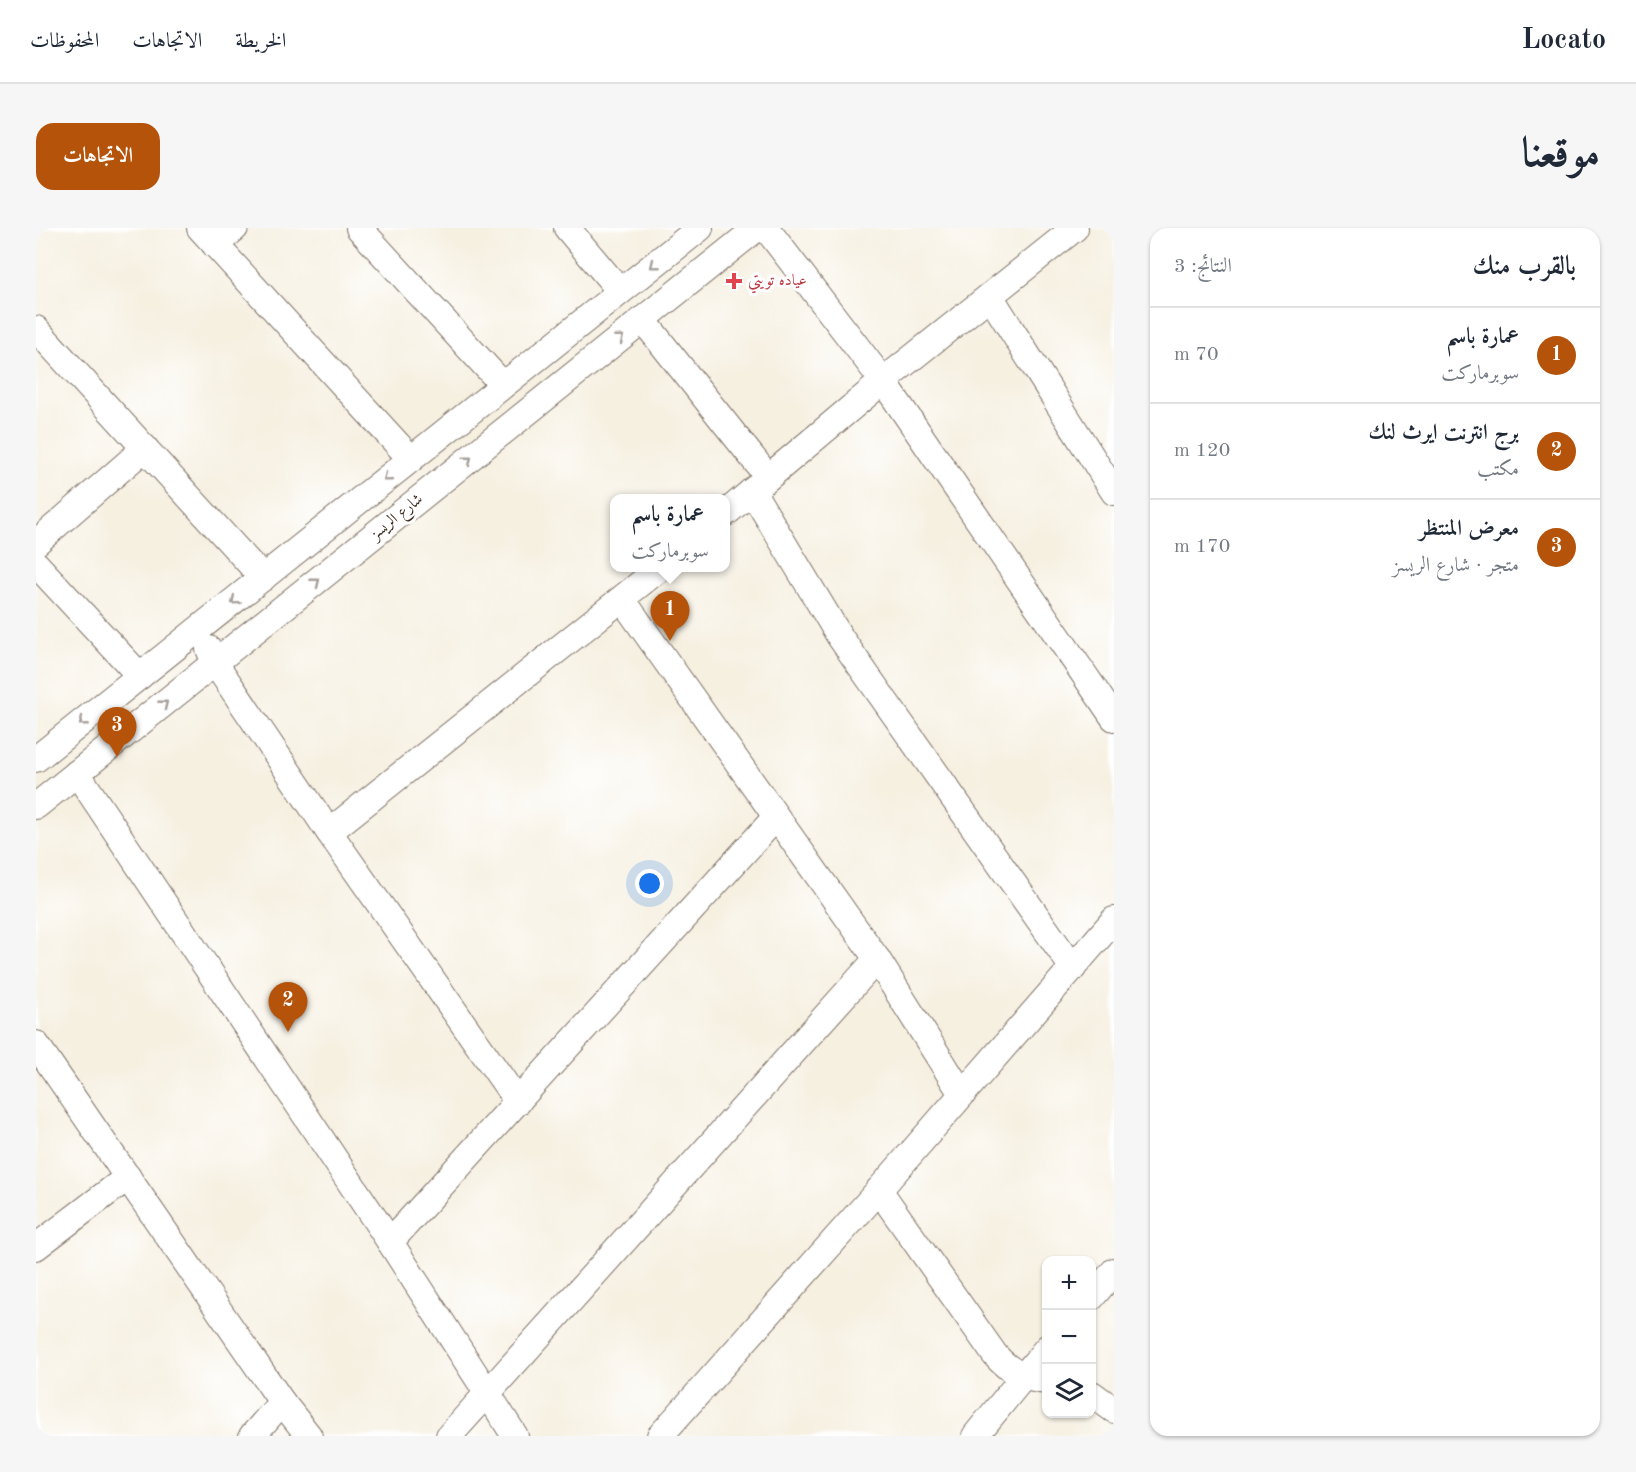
<!DOCTYPE html>
<html lang="ar">
<head>
<meta charset="utf-8">
<style>
  :root { --surface:#fff; --page:#f6f6f7; --text:#1f2937; --muted:#747a83; --line:#e0e1e3; --accent:#b45309 }
  body { margin:0; font-family:"Old Standard TT",Amiri,serif; background:var(--page); color:var(--text); direction:rtl }
  .controls { position:absolute; right:18px; bottom:18px; display:grid; overflow:hidden; border-radius:12px; box-shadow:0 2px 4px #0004 }
  .controls button { width:54px; height:54px; display:grid; place-items:center; padding:0; border:0; border-bottom:2px solid var(--line); background:var(--surface); color:var(--text); font:30px sans-serif }
  .you { position:absolute; left:614px; top:656px; width:21px; height:21px; margin:-15px; border:4px solid #fff; border-radius:50%; background:#1a73e8; box-shadow:0 0 0 9px #1a73e833 }
  .badge { display:grid; place-items:center; width:39px; height:39px; border-radius:50%; background:var(--accent); color:#fff; font-size:20px; font-weight:700 }
  .pin { position:absolute; translate:-50% -50px; filter:drop-shadow(0 2px 3px #0008) }
  .pin::after { content:''; position:absolute; top:32px; width:21px; height:18px; background:inherit; clip-path:polygon(0 0,100% 0,50% 100%) }
  .popup { position:absolute; left:574px; top:266px; width:120px; height:78px; box-sizing:border-box; display:grid; place-content:center; border-radius:12px; background:var(--surface); filter:drop-shadow(0 2px 4px #0005); font-size:20px; white-space:nowrap; color:var(--muted) }
  .popup b { font-size:22px; color:var(--text) }
  .popup::after { content:''; position:absolute; left:50%; top:100%; margin-left:-12px; border:12px solid transparent; border-top-color:var(--surface) }
  .list { margin:0; padding:0; list-style:none }
  h2 { display:flex; justify-content:space-between; align-items:center; height:78px; margin:0; padding:0 24px; font-size:26px }
  h2 small { font-size:20px; font-weight:400; color:var(--muted) }
  .list li { display:grid; grid-template-columns:39px 1fr auto; gap:18px; align-items:center; box-sizing:border-box; height:96px; padding:0 24px; border-top:2px solid var(--line) }
  .list b { display:block; font-size:22px; white-space:nowrap }
  .list p { margin:0; font-size:20px; white-space:nowrap; color:var(--muted) }
  .list em { font-size:20px; font-style:normal; color:var(--muted) }
  .icon { flex:none; width:33px; height:33px; fill:none; stroke:currentColor; stroke-width:2; stroke-linecap:round; stroke-linejoin:round }
  .map { position:relative; flex:none; width:1078px; height:1208px; overflow:hidden; direction:ltr; border-radius:18px }
  header { display:flex; align-items:center; gap:36px; box-sizing:border-box; height:84px; padding:0 30px; background:var(--surface); border-bottom:2px solid var(--line) }
  header strong { font-size:28px }
  nav { display:flex; gap:33px; margin-inline-start:auto; font-size:21px }
  .intro { display:flex; align-items:center; justify-content:space-between; box-sizing:border-box; height:144px; padding:0 36px }
  h1 { margin:0; font-size:42px }
  .button { padding:15px 27px; border-radius:18px; background:var(--accent); color:#fff; font-size:21px; font-weight:700 }
  main { display:flex; gap:36px; padding:0 36px }
  aside { flex:1; background:var(--surface); border-radius:18px; box-shadow:0 2px 4px #0004 }
  .map>svg:first-child { display:block }
  .lines { fill:none; stroke-linecap:round; stroke-linejoin:round }
  .minor-casing { stroke:#7c6f62; stroke-width:28 }
  .minor { stroke:#fff; stroke-width:26 }
  .oneway { stroke:#a79f9a }
  .health-dot { fill:#e0444e; stroke:#fff; stroke-width:2 }
  .labels { text-anchor:middle; dominant-baseline:central; stroke-width:6; stroke-linejoin:round; paint-order:stroke }
  .health-label { font-size:16px; fill:#be3a42; stroke:#fff; text-anchor:start }
  .street-label { font-size:16px; fill:#3b2a1e; stroke:#fff }
</style>
</head>
<body>
<header>
<strong>Locato</strong>
<nav><a>الخريطة</a><a>الاتجاهات</a><a>المحفوظات</a></nav>
</header>
<div class="intro"><h1>موقعنا</h1><a class="button">الاتجاهات</a></div>
<main>
<aside>
<h2>بالقرب منك<small>النتائج: 3</small></h2>
<ul class="list">
<li><span class="badge">1</span><div><b>عمارة باسم</b><p>سوبرماركت</p></div><em>70 m</em></li>
<li><span class="badge">2</span><div><b>برج انترنت ايرث لنك</b><p>مكتب</p></div><em>120 m</em></li>
<li><span class="badge">3</span><div><b>معرض المنتظر</b><p>متجر · شارع الريسز</p></div><em>170 m</em></li>
</ul>
</aside>
<div class="map">
<svg width="1078" height="1208" viewBox="0 0 1078 1208">
  <rect width="100%" height="100%" fill="#fff"/>
  <filter id="ink" filterUnits="userSpaceOnUse"><feTurbulence type="fractalNoise" baseFrequency=".0167" numOctaves="2"/><feDisplacementMap in="SourceGraphic" scale="12" xChannelSelector="R" yChannelSelector="G"/><feConvolveMatrix kernelMatrix="1 2 1 2 8 2 1 2 1" color-interpolation-filters="sRGB"/></filter>
  <filter id="wash" filterUnits="userSpaceOnUse"><feTurbulence type="fractalNoise" baseFrequency=".008" numOctaves="4" result="noise"/><feDisplacementMap in="SourceGraphic" scale="24" xChannelSelector="R" yChannelSelector="G"/><feGaussianBlur stdDeviation="1.35" result="paint"/><feColorMatrix in="noise" values="0 0 0 0 0 0 0 0 0 0 0 0 0 0 0 0 0 1.4 0 .05"/><feComposite in="paint" operator="in"/></filter>
  <g filter="url(#wash)">
    <rect width="100%" height="100%" fill="#f6f0e1"/>
  </g>
  <g filter="url(#ink)">
    <g class="lines">
      <defs>
        <g id="minor">
          <polyline points="164,0 375,231"/>
          <polyline points="323,0 467,157"/>
          <polyline points="531,0 584,63"/>
          <polyline points="730,0 847,153 1078,490"/>
          <polyline points="179,17 199,0"/>
          <polyline points="954,68 1078,264"/>
          <polyline points="607,92 732,249"/>
          <polyline points="0,101 227,350"/>
          <polyline points="716,263 804,409 1037,740"/>
          <polyline points="690,285 847,153 1039,0"/>
          <polyline points="0,315 109,220"/>
          <polyline points="0,336 104,448"/>
          <polyline points="586,371 841,731 926,866"/>
          <polyline points="173,421 179,435 293,604 482,874"/>
          <polyline points="0,531 664,0"/>
          <polyline points="41,545 354,1014 479,1208"/>
          <polyline points="0,578 721,0"/>
          <polyline points="293,604 624,340"/>
          <polyline points="0,816 246,1174 273,1208"/>
          <path d="M843,962L959,1127C974,1144 988,1151 1011,1153"/>
          <polyline points="354,1014 740,589"/>
          <polyline points="0,1019 92,949"/>
          <polyline points="1056,1069 1078,1043"/>
          <polyline points="1056,1166 1078,1182"/>
          <polyline points="216,1208 246,1174"/>
          <polyline points="413,1208 841,731"/>
          <polyline points="624,1208 843,962 1078,692"/>
          <polyline points="939,1208 1011,1120"/>
        </g>
      </defs>
      <use href="#minor" class="minor-casing"/>
      <use href="#minor" class="minor"/>
    </g>
    <defs><path id="oneway-chevron" d="M-2-3.5L2.5 0L-2 3.5" fill="none" stroke-width="1.6" stroke-linecap="round" stroke-linejoin="round" transform="scale(1.5)"/></defs>
    <g class="oneway">
      <use href="#oneway-chevron" transform="translate(618 37) rotate(141)"/>
      <use href="#oneway-chevron" transform="translate(584 110) rotate(-39)"/>
      <use href="#oneway-chevron" transform="translate(432 232) rotate(-39)"/>
      <use href="#oneway-chevron" transform="translate(351 250) rotate(141)"/>
      <use href="#oneway-chevron" transform="translate(280 354) rotate(-39)"/>
      <use href="#oneway-chevron" transform="translate(199 373) rotate(140)"/>
      <use href="#oneway-chevron" transform="translate(128 476) rotate(-39)"/>
      <use href="#oneway-chevron" transform="translate(47 494) rotate(141)"/>
    </g>
  </g>
  <path class="health-dot" d="M695 44h6v6h6v6h-6v6h-6v-6h-6v-6h6z"/>
  <g class="labels">
    <g class="health-label">
      <text x="712" y="53">عياده تويتي</text>
    </g>
    <g class="street-label">
      <text transform="translate(361 289) rotate(-39)">شارع الريسز</text>
    </g>
  </g>
</svg>
<div class="controls">
<button>+</button>
<button>−</button>
<button><svg class="icon" aria-label="layers" viewBox="0 0 24 24"><path d="M12 4l9 5-9 5-9-5zM3 14l9 5 9-5"/></svg></button>
</div>
<div class="you"></div>
<div class="pin badge" style="left:634px;top:413px">1</div>
<div class="popup"><b>عمارة باسم</b>سوبرماركت</div>
<div class="pin badge" style="left:252px;top:804px">2</div>
<div class="pin badge" style="left:81px;top:529px">3</div>
</div>
</main>
</body>
</html>
